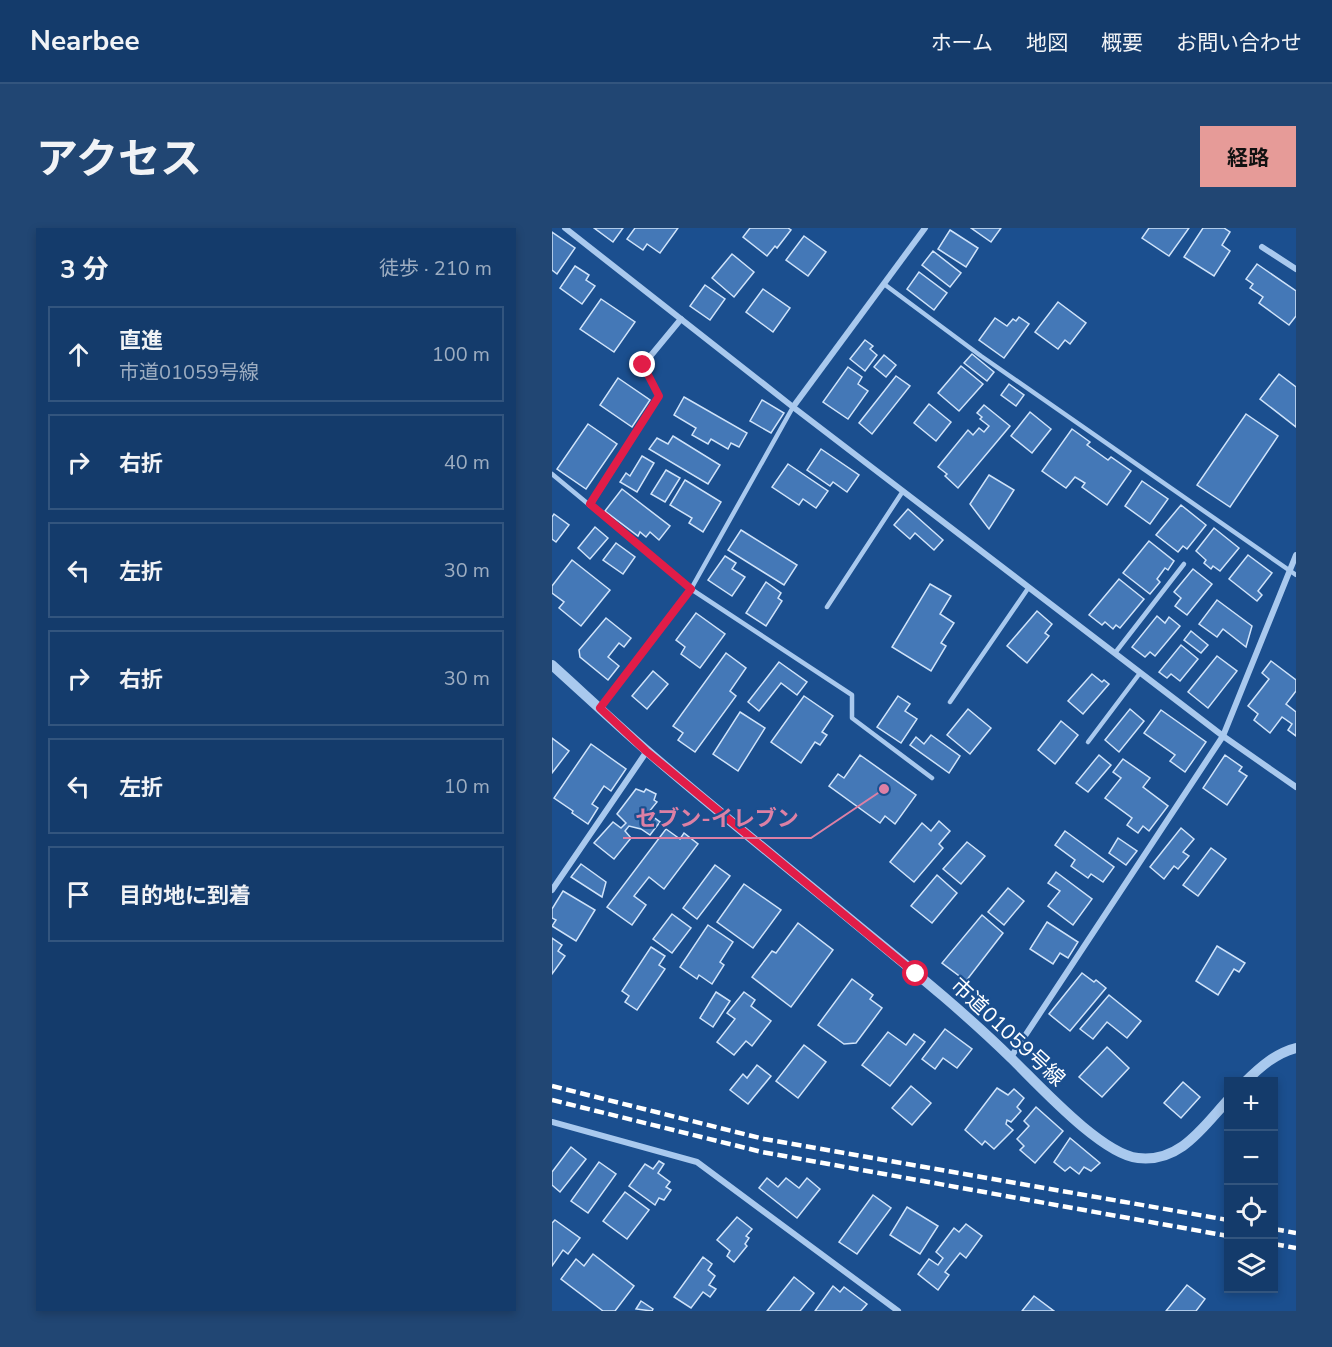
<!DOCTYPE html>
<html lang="ja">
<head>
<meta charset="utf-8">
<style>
  :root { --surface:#143b6b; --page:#214673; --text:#f1f3f6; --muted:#9dadc1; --line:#33557e; --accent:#e69b98 }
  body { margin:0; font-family:"Nunito Sans","Noto Sans JP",sans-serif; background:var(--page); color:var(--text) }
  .controls { position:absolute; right:18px; bottom:18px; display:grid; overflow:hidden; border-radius:0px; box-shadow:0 3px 9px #0003 }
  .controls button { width:54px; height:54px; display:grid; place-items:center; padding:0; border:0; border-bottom:2px solid var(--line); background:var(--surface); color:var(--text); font:30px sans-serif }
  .stop { position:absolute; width:18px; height:18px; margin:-14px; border:4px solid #e11d48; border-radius:50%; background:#fff }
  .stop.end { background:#e11d48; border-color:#fff; box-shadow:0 2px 6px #0008 }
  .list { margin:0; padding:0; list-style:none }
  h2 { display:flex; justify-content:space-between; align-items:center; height:78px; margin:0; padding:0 24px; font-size:26px }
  h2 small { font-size:20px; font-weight:400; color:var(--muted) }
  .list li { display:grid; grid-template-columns:39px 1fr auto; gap:18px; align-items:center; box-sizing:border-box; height:96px; margin:0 12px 12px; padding:0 12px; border:2px solid var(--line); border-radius:0px }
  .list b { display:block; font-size:22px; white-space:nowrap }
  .list p { margin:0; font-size:20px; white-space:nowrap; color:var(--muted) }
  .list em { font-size:20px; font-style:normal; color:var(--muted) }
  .icon { flex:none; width:33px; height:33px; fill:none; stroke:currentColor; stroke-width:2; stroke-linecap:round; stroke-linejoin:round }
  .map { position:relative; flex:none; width:744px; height:1083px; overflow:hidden; border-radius:0px }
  header { display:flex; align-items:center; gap:36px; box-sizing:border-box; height:84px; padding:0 30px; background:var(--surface); border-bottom:2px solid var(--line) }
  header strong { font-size:28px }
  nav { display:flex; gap:33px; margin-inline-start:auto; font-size:21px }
  .intro { display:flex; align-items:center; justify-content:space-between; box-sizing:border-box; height:144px; padding:0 36px }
  h1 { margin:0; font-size:42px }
  .button { padding:15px 27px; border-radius:0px; background:var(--accent); color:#111; font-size:21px; font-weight:700 }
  main { display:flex; gap:36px; padding:0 36px }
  aside { flex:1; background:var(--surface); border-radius:0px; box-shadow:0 3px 9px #0003 }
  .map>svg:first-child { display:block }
  .building { fill:#4478b7; stroke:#cfe3fa; stroke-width:1.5 }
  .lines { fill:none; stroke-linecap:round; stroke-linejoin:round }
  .service { stroke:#a9c9ee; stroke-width:4.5 }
  .minor { stroke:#a9c9ee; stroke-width:6 }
  .tertiary { stroke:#a9c9ee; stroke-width:10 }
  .rail { stroke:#fff; stroke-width:4.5; stroke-dasharray:10 4.5; stroke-linecap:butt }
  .route { stroke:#e11d48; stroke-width:8 }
  .labels { text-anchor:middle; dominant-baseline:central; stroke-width:4.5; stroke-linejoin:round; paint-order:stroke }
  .street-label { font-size:21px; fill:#fff; stroke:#1b4f8f }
  .leader { fill:none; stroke:#dd80a5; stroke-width:2 }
  .callout-dot { fill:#dd80a5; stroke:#1b4f8f; stroke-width:2 }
  .callout-label { font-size:22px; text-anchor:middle; font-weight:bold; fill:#dd80a5; stroke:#1b4f8f; stroke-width:4.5; stroke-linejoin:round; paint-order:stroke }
</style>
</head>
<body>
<header>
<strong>Nearbee</strong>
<nav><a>ホーム</a><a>地図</a><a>概要</a><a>お問い合わせ</a></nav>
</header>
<div class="intro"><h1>アクセス</h1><a class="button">経路</a></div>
<main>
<aside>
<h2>3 分<small>徒歩 · 210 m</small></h2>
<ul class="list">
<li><svg class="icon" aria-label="ahead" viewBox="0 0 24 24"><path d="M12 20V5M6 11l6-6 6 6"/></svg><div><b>直進</b><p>市道01059号線</p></div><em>100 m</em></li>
<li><svg class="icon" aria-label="right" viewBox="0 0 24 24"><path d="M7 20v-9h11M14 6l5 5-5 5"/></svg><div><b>右折</b></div><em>40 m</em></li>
<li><svg class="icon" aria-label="left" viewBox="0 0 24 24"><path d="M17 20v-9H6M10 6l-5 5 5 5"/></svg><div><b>左折</b></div><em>30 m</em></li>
<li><svg class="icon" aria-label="right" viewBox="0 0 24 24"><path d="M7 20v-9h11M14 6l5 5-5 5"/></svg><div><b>右折</b></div><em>30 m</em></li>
<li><svg class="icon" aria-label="left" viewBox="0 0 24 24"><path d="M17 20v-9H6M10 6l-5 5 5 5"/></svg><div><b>左折</b></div><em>10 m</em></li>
<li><svg class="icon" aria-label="arrive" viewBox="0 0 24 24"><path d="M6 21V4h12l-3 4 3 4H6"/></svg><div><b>目的地に到着</b></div></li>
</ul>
</aside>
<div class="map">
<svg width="744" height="1083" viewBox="0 0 744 1083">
  <rect width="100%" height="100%" fill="#1b4f8f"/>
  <g class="building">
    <polygon points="42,0 71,0 61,14"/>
    <polygon points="83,0 126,0 108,25 95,16 91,22 75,11"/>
    <polygon points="198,0 236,0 239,2 225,20 223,18 215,28 191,9"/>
    <polygon points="419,0 449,0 439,14"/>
    <polygon points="597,0 637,0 617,28 590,10"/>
    <polygon points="651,0 672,0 678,4 670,17 678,23 662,48 632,29"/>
    <polygon points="398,2 426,20 414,39 386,21"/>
    <polygon points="0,4 23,20 5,46 0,42"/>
    <polygon points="252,8 274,24 256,48 234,32"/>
    <polygon points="381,23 409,45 398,59 370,37"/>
    <polygon points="180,26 202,44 182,69 160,50"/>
    <polygon points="705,36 744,63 744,88 737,97 707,75 711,69 698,60 701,56 694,51"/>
    <polygon points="23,38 37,47 34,52 43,58 30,76 8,60"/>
    <polygon points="367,44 395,65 382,82 355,61"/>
    <polygon points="153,57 173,71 158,92 138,78"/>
    <polygon points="211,61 238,80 221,104 194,84"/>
    <polygon points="49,71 83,94 62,124 28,101"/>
    <polygon points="506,74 534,95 518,116 513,112 506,121 483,104"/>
    <polygon points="467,89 477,96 452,130 427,112 443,90 455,98 461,91 464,93"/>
    <polygon points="313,112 321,118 318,121 325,127 313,143 298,131"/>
    <polygon points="420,126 442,144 435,153 412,135"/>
    <polygon points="332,127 344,137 334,149 322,139"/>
    <polygon points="409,138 431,156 407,183 386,165"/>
    <polygon points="296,139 310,149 306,156 316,163 296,191 271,174"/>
    <polygon points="727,146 744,159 744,199 708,171"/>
    <polygon points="344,148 358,158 320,206 307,195"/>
    <polygon points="66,150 98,172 80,199 48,177"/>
    <polygon points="457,156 472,167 464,178 449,167"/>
    <polygon points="132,169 195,205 187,219 179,215 176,221 159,211 156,216 140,207 144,200 122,187"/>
    <polygon points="210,172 232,185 219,205 198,193"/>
    <polygon points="377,176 399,194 384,213 362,195"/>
    <polygon points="432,177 458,198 406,260 393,248 395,246 386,239 416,202 421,207 427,200 432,204 437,198 428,191 430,189 425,185"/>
    <polygon points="478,184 499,201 480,225 459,208"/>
    <polygon points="694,186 726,208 678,279 645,257"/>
    <polygon points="36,196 65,216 34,261 5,241"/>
    <polygon points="520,201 538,214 535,217 556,232 559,229 579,243 555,277 530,259 533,255 523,249 514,260 490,243"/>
    <polygon points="121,208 168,237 156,256 97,221 105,210 116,216"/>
    <polygon points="269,221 307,247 295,264 281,254 278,258 255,242"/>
    <polygon points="90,228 102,235 85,264 68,254 74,245 78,248"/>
    <polygon points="236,236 276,263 264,280 251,271 247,277 220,259"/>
    <polygon points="114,242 128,250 113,274 99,266"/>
    <polygon points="437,247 462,262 437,301 418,276"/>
    <polygon points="133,252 169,274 151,304 137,295 140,290 118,277"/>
    <polygon points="590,253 616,271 598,296 573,278"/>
    <polygon points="70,261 118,298 107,312 98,304 94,309 88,304 86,308 53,283"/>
    <polygon points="629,277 654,297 635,321 631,318 626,324 604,307"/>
    <polygon points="356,281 391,312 382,322 363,305 358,311 342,297"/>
    <polygon points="2,286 17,297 4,314 0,311 0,289"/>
    <polygon points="43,299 56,310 38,331 26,320"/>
    <polygon points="662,300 687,320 668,343 661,338 659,341 652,335 654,332 644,323"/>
    <polygon points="189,302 245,337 232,357 176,322"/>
    <polygon points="597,313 622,333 616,342 613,340 605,351 608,354 598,366 571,345"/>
    <polygon points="64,315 83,329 71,346 51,332"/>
    <polygon points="696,327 720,345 706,363 710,367 705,373 677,351"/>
    <polygon points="173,328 184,335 180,341 193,349 180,368 156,352"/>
    <polygon points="20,332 58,362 29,398 7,380 12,374 0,365 0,358"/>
    <polygon points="641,341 660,356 635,387 623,378 629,370 622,364"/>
    <polygon points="567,351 592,371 568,400 564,397 561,401 553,394 550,397 537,387"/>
    <polygon points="214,354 229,365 226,370 230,373 214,398 194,385"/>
    <polygon points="378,356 399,368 388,386 402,395 389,415 394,418 379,443 340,419"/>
    <polygon points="665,372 700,398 694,419 671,401 665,409 647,396"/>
    <polygon points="485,383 500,396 493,405 497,408 475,435 455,418"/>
    <polygon points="144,385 173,406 148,440 129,426 133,419 124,412"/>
    <polygon points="605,388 613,395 617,389 628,398 603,428 598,424 593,429 580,419"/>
    <polygon points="54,390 79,410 72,419 67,415 56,429 67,438 56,452 28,429 27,422"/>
    <polygon points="639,403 656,417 649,425 632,412"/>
    <polygon points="629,417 646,431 628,453 619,446 615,450 607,444"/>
    <polygon points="174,425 194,440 178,463 184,468 143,524 126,512 131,505 121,498"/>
    <polygon points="665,428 685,443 656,480 636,464"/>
    <polygon points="719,433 744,452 744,463 734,476 744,484 744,508 736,502 740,496 730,489 718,505 702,492 706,486 696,478 717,451 710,445"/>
    <polygon points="227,434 255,454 245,467 229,455 207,483 196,474"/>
    <polygon points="101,443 116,456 95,481 80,468"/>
    <polygon points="540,446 550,454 552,452 557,456 531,486 516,473"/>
    <polygon points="252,468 281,488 270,504 275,507 268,517 263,514 249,535 219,514"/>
    <polygon points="346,468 358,476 353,483 365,491 349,515 325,499"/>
    <polygon points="416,481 439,500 418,526 395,507"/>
    <polygon points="578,481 592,493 567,524 553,512"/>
    <polygon points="609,482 654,514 633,544 618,533 623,527 592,505"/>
    <polygon points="188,484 213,500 186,543 161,526"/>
    <polygon points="509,493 526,507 503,536 486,522"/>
    <polygon points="379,507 408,528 397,545 358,517 364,509 372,516"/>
    <polygon points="0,510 17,523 0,545"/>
    <polygon points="39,516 74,541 59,563 52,558 40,576 46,580 36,596 20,585 21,583 2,570"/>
    <polygon points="308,527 364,567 343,596 333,588 328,595 277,558 286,546 292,550"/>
    <polygon points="547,527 559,537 536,564 524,555"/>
    <polygon points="673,527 690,539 687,543 695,548 675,577 651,560"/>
    <polygon points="571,531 598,550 591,559 616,578 597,603 591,598 586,605 575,597 580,590 553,570 569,550 561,544"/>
    <polygon points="84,561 92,564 94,561 104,566 102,572 105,574 96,585 108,594 98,607 89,601 77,598 73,603 79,610 62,631 42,615 61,594 69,600 74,595 65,586"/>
    <polygon points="387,593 398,603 387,616 391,620 362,654 338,634 370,595 379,603"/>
    <polygon points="629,600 642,611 631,624 637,628 626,641 622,638 612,651 598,639"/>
    <polygon points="114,601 128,611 132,605 146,616 112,661 97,649 82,668 94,677 80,697 55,679"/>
    <polygon points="513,603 562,639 551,654 539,646 536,650 519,638 523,632 503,617"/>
    <polygon points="566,610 585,623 574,637 557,625"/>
    <polygon points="415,614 433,628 409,656 391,641"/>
    <polygon points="659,620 674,631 646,668 631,657"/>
    <polygon points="29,636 54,654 50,669 19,649"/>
    <polygon points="163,637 178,648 145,691 131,680"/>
    <polygon points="504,644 540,671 521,697 496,678 508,663 496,655"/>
    <polygon points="385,647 405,665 380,695 359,678"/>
    <polygon points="192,656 229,682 201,720 165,694"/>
    <polygon points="456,660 472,673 452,697 436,684"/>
    <polygon points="11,663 43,682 24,713 0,698 4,692 0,690 0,681"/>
    <polygon points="120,686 139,700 120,725 101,711"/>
    <polygon points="430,687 451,705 414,753 390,735"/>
    <polygon points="495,694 526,714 516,730 508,725 501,736 478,721"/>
    <polygon points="246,695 281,722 239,779 200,749 220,723 224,725"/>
    <polygon points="156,697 181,714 168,734 172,737 160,756 147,747 145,751 128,739"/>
    <polygon points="0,710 10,717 6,723 13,728 0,746"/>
    <polygon points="665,718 693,735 687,744 682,741 666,767 644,753"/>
    <polygon points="99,719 113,728 107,737 113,741 85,782 73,774 77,768 70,763"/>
    <polygon points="530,745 542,754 544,752 554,760 518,803 497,786"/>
    <polygon points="300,751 321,767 318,771 330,780 304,815 292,816 266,797"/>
    <polygon points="164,764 178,773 161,799 148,790"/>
    <polygon points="192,764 203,772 199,778 219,793 200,818 194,813 182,827 165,814 183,791 175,785"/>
    <polygon points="557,767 589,793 575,810 555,794 541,811 528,801"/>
    <polygon points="393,801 420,821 405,840 391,830 383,841 370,831"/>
    <polygon points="336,804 354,817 362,806 373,814 338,858 310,837"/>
    <polygon points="252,817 274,834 246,870 224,853"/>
    <polygon points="555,819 577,840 550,869 527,849"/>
    <polygon points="205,837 219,848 196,876 178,862 191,846 195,850"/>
    <polygon points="631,854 648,869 629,890 612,875"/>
    <polygon points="359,858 379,875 360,897 340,880"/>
    <polygon points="445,860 456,867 462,861 472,870 465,879 469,883 459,894 455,892 454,896 461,902 442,921 433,913 430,917 413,902"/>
    <polygon points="484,879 511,903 483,935 468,922 472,918 465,911 477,898 472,893"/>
    <polygon points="518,910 548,935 539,943 532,939 527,946 518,939 513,943 502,934"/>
    <polygon points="19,919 34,931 8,964 0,957 0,944"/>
    <polygon points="107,933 112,936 106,945 118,954 114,959 119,962 112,972 107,970 103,977 77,958 93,936 101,941"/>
    <polygon points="47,934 64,946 36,985 19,973"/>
    <polygon points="215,950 226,959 234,950 247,960 255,950 268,961 245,990 207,960"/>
    <polygon points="73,964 97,982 75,1011 51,993"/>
    <polygon points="321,967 339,980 305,1026 287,1014"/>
    <polygon points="355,979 386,998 368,1026 338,1007"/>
    <polygon points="185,989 200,1001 194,1008 197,1010 193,1016 195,1018 182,1034 175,1028 178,1023 165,1012"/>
    <polygon points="3,992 28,1010 16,1026 11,1022 0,1038 0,995"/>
    <polygon points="414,996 430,1008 414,1030 408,1025 393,1044 397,1047 386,1062 366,1046 377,1031 386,1037 391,1030 384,1024 402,1000 407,1004"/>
    <polygon points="41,1026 82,1058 63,1083 51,1083 9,1051 24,1031 32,1038"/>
    <polygon points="151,1029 160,1036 156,1042 163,1048 157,1057 164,1061 158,1069 151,1064 139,1080 122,1069"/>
    <polygon points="242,1049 262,1065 248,1083 215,1083"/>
    <polygon points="635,1057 653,1071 644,1083 614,1083"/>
    <polygon points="281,1058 288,1064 292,1059 315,1076 309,1083 263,1083"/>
    <polygon points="482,1068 502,1083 470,1083"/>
    <polygon points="89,1073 101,1081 100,1083 84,1081"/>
  </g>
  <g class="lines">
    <g class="service">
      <polyline points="332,56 429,128 744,347"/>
      <polyline points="0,246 139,361 300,467 300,490 380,550"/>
      <polyline points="275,379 351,263"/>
      <polyline points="563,425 632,336"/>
      <polyline points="398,474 477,359"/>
      <polyline points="49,479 139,361 241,179"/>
      <polyline points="536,514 588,445"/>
    </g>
    <g class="minor">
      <polyline points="13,0 241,179 671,508 744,559"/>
      <polyline points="710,19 744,41"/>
      <polyline points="241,179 373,0"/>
      <polyline points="38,277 107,168 91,137 129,91"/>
      <polyline points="0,662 95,523"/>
      <polyline points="459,829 671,508 744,327"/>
      <polyline points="0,894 145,934 346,1083"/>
    </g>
    <g class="tertiary">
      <path d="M0,437C31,465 62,494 94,522C155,575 218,625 280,676C340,726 403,775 459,830C486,856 549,926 586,930C628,935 651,899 676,872"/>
      <path d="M693,854C708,839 724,825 744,820"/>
    </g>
    <g class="rail">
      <polyline points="0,858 212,911 676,992"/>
      <polyline points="0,872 210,924 676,1008"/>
      <polyline points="722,1001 744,1005"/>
      <polyline points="722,1016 744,1020"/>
    </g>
  </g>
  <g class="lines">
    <polyline class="route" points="91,137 107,168 38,276 139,361 48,480 94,523 364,746"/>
  </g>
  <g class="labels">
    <g class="street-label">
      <text transform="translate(456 804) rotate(43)">市道01059号線</text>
    </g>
  </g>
  <path class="leader" d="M332 561L259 610H71"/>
  <circle class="callout-dot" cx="332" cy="561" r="6"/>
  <g class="callout-label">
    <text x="165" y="598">セブン-イレブン</text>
  </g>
</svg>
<div class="controls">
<button>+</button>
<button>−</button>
<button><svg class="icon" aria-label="locate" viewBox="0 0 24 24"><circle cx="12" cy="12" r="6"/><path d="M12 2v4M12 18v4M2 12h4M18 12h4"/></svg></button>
<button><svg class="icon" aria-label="layers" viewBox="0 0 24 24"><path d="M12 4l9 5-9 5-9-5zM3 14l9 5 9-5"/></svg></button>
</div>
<div class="stop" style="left:364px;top:746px"></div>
<div class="stop end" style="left:91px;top:137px"></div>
</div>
</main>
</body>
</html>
